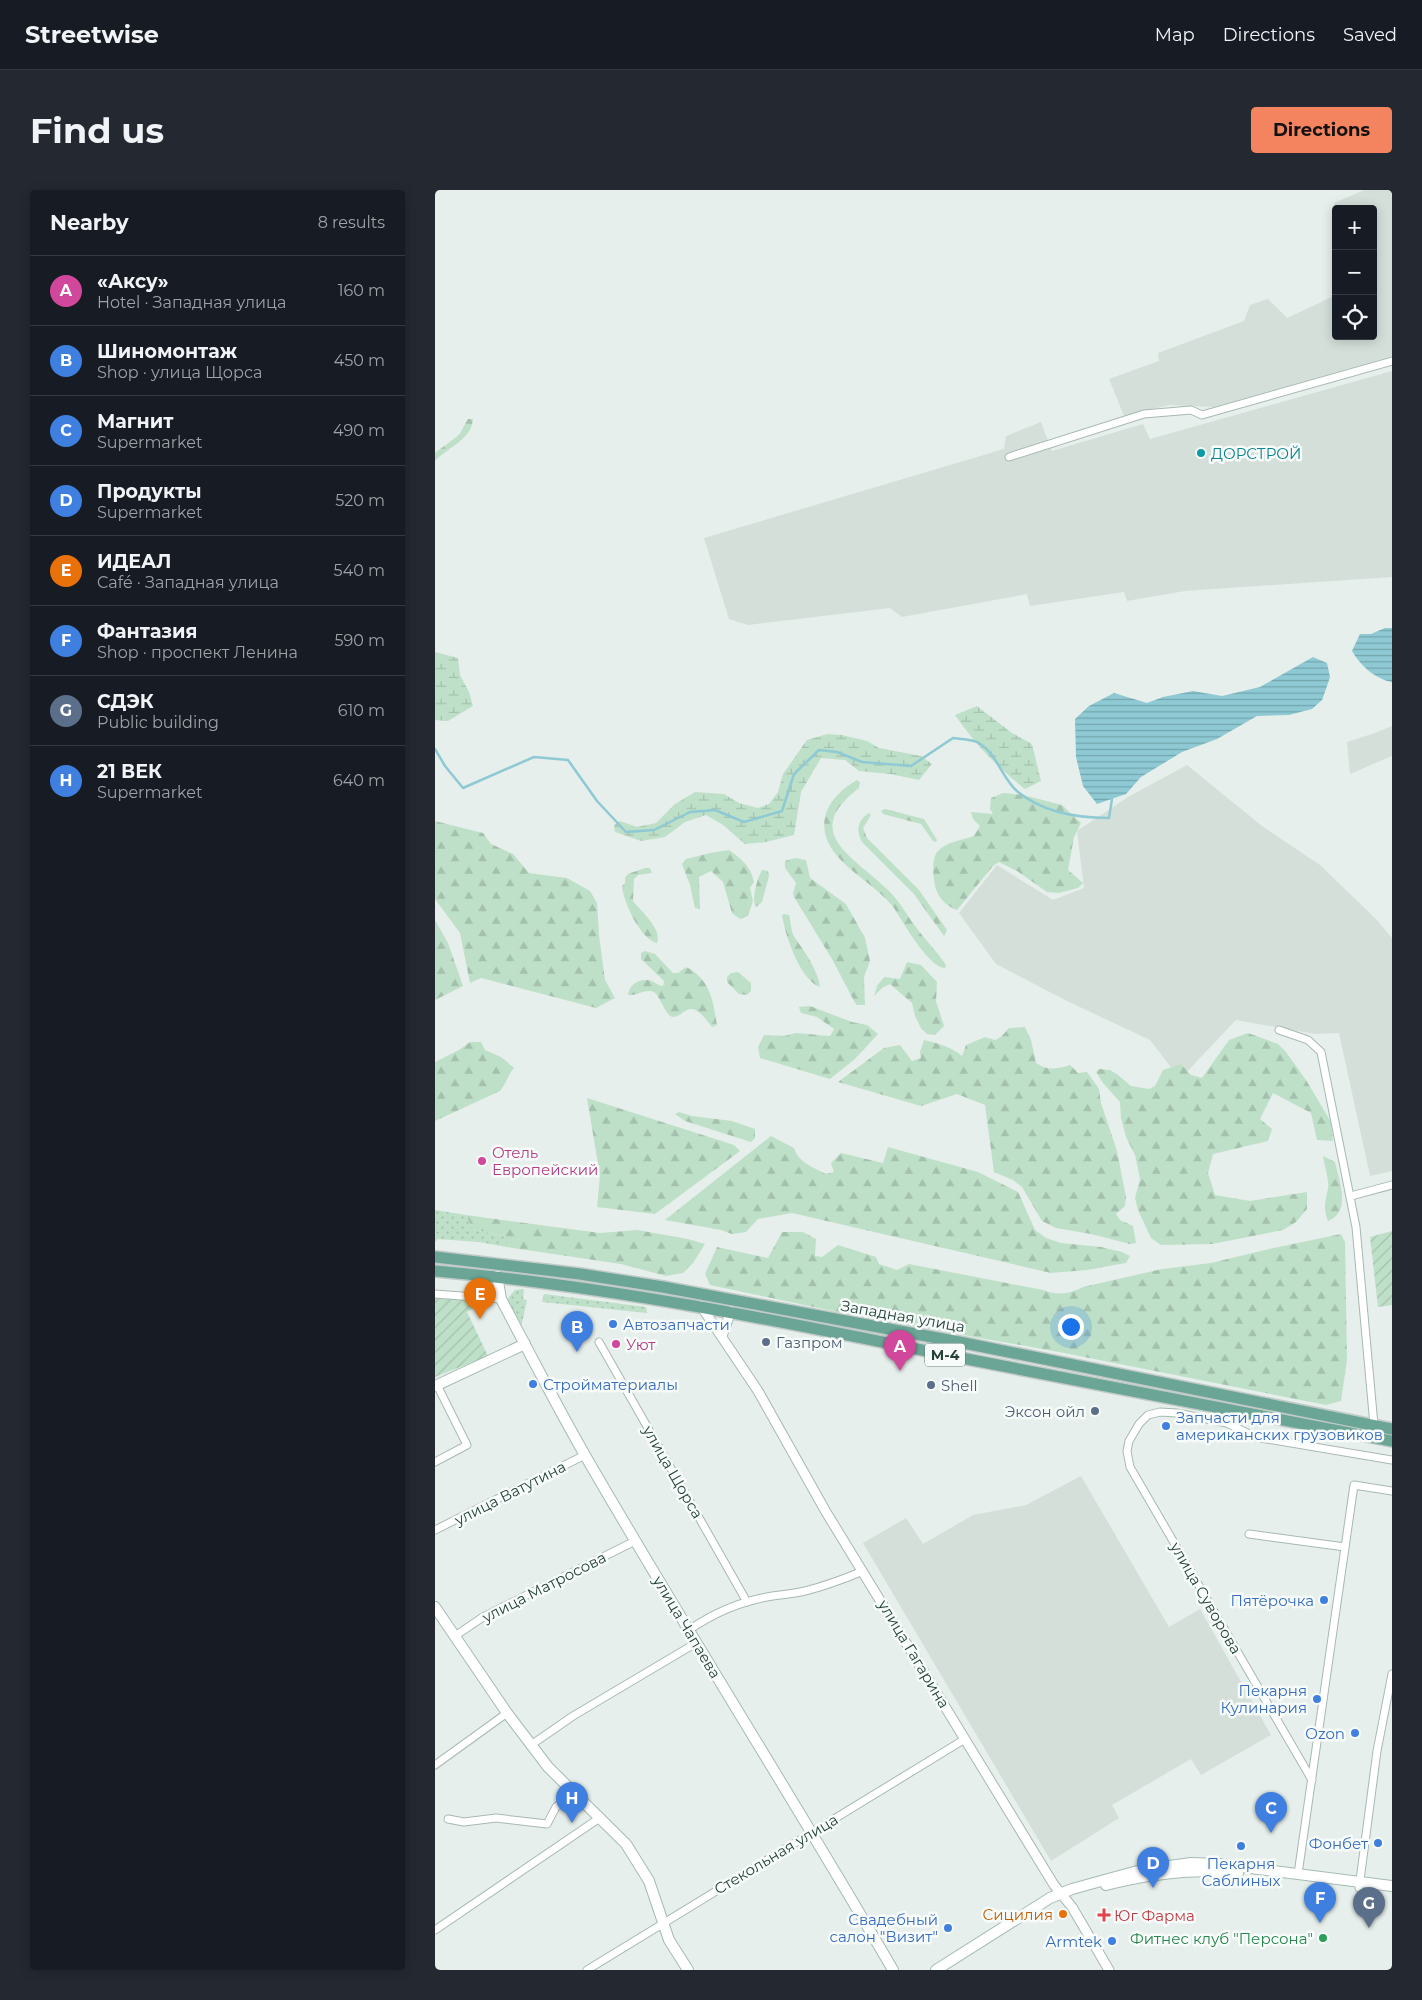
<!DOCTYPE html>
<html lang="en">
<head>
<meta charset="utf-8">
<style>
  :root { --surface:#171b24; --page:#242831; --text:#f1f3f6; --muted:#9ea1a6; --line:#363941; --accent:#f4845f }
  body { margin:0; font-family:Montserrat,sans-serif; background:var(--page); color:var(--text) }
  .controls { position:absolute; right:15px; top:15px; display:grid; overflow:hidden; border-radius:5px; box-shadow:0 2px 12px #0003 }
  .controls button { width:45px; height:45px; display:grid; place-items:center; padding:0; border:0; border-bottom:1px solid var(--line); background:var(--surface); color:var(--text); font:25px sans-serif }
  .you { position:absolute; left:635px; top:1136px; width:18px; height:18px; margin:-12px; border:4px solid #fff; border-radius:50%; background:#1a73e8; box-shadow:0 0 0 8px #1a73e833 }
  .badge { display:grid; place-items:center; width:32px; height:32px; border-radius:50%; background:var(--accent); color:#fff; font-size:16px; font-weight:700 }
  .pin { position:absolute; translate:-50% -41px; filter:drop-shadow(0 1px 2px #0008) }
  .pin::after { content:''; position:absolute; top:26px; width:18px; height:15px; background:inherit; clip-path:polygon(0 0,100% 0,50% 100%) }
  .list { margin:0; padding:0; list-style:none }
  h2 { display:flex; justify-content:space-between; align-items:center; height:65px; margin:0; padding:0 20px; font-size:21px }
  h2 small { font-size:16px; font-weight:400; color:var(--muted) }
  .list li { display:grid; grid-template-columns:32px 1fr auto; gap:15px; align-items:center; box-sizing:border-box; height:70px; padding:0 20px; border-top:1px solid var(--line) }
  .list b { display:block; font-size:19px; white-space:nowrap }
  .list p { margin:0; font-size:16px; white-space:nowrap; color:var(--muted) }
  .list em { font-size:16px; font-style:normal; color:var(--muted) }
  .icon { flex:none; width:28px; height:28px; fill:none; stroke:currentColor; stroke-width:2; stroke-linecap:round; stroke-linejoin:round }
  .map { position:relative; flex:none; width:957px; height:1780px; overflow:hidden; border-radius:5px }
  header { display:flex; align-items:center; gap:30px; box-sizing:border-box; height:70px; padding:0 25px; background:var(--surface); border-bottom:1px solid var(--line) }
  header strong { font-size:24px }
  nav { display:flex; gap:28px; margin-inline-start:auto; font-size:18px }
  .intro { display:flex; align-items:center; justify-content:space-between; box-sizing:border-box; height:120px; padding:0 30px }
  h1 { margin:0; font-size:35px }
  .button { padding:12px 22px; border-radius:5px; background:var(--accent); color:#111; font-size:18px; font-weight:700 }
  main { display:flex; gap:30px; padding:0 30px }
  aside { flex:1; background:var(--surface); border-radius:5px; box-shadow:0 2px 12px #0003 }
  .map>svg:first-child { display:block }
  .built { fill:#d4dfda }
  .grass { fill:url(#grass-dots) }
  .forest { fill:url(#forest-firs) }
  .wetland { fill:url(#wetland-marsh) }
  .garden { fill:url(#garden-furrows) }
  .water { fill:url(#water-rules) }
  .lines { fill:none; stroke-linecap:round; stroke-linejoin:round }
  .stream { stroke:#8ec9d4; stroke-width:2.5 }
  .minor-casing { stroke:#a8b8b2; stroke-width:9 }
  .tertiary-casing { stroke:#a8b8b2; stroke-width:11 }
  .secondary-casing { stroke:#a4bbb3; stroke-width:12 }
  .primary-casing { stroke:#c2cac8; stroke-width:14 }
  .minor { stroke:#fff; stroke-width:7 }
  .tertiary { stroke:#fff; stroke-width:9 }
  .secondary { stroke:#fff; stroke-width:10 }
  .primary { stroke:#6aa596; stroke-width:11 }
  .culture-dot { fill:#0f9aa8; stroke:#f7fbf9; stroke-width:2 }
  .hotel-dot { fill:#d1479c; stroke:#f7fbf9; stroke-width:2 }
  .shop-dot { fill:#3f7fe0; stroke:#f7fbf9; stroke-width:2 }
  .service-dot { fill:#5c6f8a; stroke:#f7fbf9; stroke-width:2 }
  .food-dot { fill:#e8710a; stroke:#f7fbf9; stroke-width:2 }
  .health-dot { fill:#e0444e; stroke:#f7fbf9; stroke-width:2 }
  .leisure-dot { fill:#2e9e5b; stroke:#f7fbf9; stroke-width:2 }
  .labels { text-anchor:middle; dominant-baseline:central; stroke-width:5; stroke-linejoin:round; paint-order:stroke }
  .shield { fill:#f7fbf9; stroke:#637a73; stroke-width:1 }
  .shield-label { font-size:14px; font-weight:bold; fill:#24423a }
  .culture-label { font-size:15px; fill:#0d838f; stroke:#f7fbf9; text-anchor:start }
  .hotel-label { font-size:15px; fill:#b23c85; stroke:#f7fbf9; text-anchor:start }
  .street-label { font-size:15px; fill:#24423a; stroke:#f7fbf9 }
  .shop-label { font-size:15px; fill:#366cbe; stroke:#f7fbf9; text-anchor:end }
  .service-label { font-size:15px; fill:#4e5e75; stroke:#f7fbf9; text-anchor:start }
  .food-label { font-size:15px; fill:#c56008; stroke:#f7fbf9; text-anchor:end }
  .health-label { font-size:15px; fill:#be3a42; stroke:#f7fbf9; text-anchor:start }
  .leisure-label { font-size:15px; fill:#27864d; stroke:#f7fbf9; text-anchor:end }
</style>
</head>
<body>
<header>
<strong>Streetwise</strong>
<nav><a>Map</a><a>Directions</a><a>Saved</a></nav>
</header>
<div class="intro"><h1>Find us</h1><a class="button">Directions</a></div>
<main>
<aside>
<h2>Nearby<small>8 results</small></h2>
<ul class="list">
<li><span class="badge" style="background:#d1479c">A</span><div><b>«Аксу»</b><p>Hotel · Западная улица</p></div><em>160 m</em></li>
<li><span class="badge" style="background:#3f7fe0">B</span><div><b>Шиномонтаж</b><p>Shop · улица Щорса</p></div><em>450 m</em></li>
<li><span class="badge" style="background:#3f7fe0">C</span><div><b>Магнит</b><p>Supermarket</p></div><em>490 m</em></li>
<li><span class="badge" style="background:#3f7fe0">D</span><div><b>Продукты</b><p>Supermarket</p></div><em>520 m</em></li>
<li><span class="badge" style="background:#e8710a">E</span><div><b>ИДЕАЛ</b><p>Café · Западная улица</p></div><em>540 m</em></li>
<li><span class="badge" style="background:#3f7fe0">F</span><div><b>Фантазия</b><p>Shop · проспект Ленина</p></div><em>590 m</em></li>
<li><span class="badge" style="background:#5c6f8a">G</span><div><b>СДЭК</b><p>Public building</p></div><em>610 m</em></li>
<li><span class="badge" style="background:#3f7fe0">H</span><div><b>21 ВЕК</b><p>Supermarket</p></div><em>640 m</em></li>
</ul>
</aside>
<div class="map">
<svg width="957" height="1780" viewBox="0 0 957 1780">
  <defs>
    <pattern id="grass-dots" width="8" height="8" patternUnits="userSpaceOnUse" patternTransform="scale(1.25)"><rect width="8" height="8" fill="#bfe0c8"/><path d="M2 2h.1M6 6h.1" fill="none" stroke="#a4c1ad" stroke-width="1.8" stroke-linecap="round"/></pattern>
    <pattern id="forest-firs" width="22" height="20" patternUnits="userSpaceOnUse" patternTransform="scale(1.25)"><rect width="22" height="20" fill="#bfe0c8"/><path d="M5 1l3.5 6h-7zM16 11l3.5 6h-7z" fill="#a4c1ad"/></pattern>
    <pattern id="wetland-marsh" width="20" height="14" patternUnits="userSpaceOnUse" patternTransform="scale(1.25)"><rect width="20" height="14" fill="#bfe0c8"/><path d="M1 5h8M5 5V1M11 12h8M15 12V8" fill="none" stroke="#a4c1ad"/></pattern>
    <pattern id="garden-furrows" width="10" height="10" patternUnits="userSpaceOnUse" patternTransform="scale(1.25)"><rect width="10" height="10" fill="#bfe0c8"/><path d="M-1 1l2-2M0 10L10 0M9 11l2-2" fill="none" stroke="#a4c1ad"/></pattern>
    <pattern id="water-rules" width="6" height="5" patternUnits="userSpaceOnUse" patternTransform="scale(1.25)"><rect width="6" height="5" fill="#8ec9d4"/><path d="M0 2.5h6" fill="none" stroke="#74a5ad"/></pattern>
  </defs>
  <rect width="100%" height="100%" fill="#e6efeb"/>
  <g class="built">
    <polygon points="929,0 957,0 957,166 779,217 734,215 689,226 674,189 724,171 723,163 809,131 815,115 833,109 852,128 901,105 901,146 938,146 938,19 901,19 901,21 899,13"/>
    <polygon points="957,181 957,387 750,401 692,411 689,402 595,416 592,404 467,427 455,418 313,435 294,429 269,348 569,259 571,246 606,232 617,261 708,234 715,249"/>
    <polygon points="957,536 957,566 915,584 912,552 940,543"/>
    <polygon points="752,575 827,636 885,675 941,729 957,748 957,981 935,986 904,843 880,844 801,830 745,889 715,850 632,811 561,774 524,723 562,675 618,710 649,698 642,641 693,607"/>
    <polygon points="646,1286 734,1437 765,1419 836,1545 766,1585 756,1569 677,1615 684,1628 616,1671 428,1353 471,1328 488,1354 538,1325 591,1315"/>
  </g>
  <g class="grass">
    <polygon points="0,1020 31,1025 38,1039 72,1047 72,1057 44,1052 3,1049 0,1052"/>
    <polygon points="89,1099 88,1109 92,1110 86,1138 75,1117 73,1108 80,1100"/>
    <polygon points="109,1104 211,1117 212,1123 107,1112"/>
  </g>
  <g class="forest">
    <path d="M33,229H38C37,249 12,258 0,271V263L24,245Z"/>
    <path d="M422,590L425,592L424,598C363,644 422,668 455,702C465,712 472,725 480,736C490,750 502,761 511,775L510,778C495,779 467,731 459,718C438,689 382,669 390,627C394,610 408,598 422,590Z"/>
    <path d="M568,603L588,605L627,615L646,633L639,647L633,680L648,693L643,698L624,703L612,702L582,681L564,672L558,676L522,720C513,717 504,709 501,699C498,690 496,668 503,661C511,652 527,650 539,646L545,636L538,629L536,622L558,624L555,619L556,608Z"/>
    <polygon points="450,619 489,629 502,650 501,652 498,651 486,634 448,624 446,621"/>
    <path d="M434,623L436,625L428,638L432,648L484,700L512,740L509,746L479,704L427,652C421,640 422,631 434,623Z"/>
    <polygon points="0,631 48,643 56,654 78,664 94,683 132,688 155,701 162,713 164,745 170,790 180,808 161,818 46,788 35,793 25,743 0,709"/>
    <path d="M294,660C307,669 316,677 319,692L315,698L318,711L313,726L305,729L297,723L288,692L276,681L264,687L265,719L260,718L255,695L247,674L251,669L275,663Z"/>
    <polygon points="360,668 371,670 375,688 411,714 430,748 435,771 429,787 430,815 422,815 420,813 397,769 359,707 358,703 361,693 350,678 350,671"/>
    <path d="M210,678H215L217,683L203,685L199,689L198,711C206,721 228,740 222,753C206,750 188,712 187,696L190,693V688L193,684Z"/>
    <path d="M327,680L333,681L334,686L327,712L321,717C316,709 322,689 327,680Z"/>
    <path d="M349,724L354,725C356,732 356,743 360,748C370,762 383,780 385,797C365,790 350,745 347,725Z"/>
    <polygon points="0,730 13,753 28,796 0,810"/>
    <path d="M210,761L220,764L238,783H243L251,777C275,789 278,810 282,835L277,837C271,830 262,815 252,820C246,823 244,827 237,827C227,821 225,802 216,801C208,800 201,806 193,805C194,795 203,789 213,790C219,791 223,796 228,796L229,791L206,769V763Z"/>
    <polygon points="472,772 486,775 502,792 501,811 509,836 500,845 492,844 486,838 480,826 477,813 455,794 447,798 439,806 442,796 449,787 465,789"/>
    <polygon points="303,782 316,793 316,801 312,805 304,804 292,792 292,787 296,783"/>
    <polygon points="375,816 417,832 432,835 443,844 420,869 395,889 325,868 323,857 329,845 349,846 361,843 395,846 399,839 382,827 366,823 364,817"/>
    <path d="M590,837L596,850L601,873C613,881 622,879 635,875L643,883L652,882L664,899L666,913L682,961L691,1007L690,1016L681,1024L685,1030L698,1036L701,1053L695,1054L656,1044L621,1038L607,1031L587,997L578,990L559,982L550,915L522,904L486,916L403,892L449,858L465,855L477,871L486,868L485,862L489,850C502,853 517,857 527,866L531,855L550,847L560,850L566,847L574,838Z"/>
    <polygon points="813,843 843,854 851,862 871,890 896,932 898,951 882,950 876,923 838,903 825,929 837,939 833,951 778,964 773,983 780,1005 815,1011 872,1002 872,1019 861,1032 848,1040 777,1054 726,1055 716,1048 703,1020 700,1008 705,989 700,965 691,947 686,928 685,912 668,893 661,882 664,879 675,880 683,885 696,896 714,899 720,896 728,880 746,874 756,885 767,888 794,850"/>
    <path d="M35,852H46L50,860L66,867L79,878C73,885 71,894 65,901L0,931V872L24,860Z"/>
    <polygon points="152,908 299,955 305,961 220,1024 162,1017 165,986"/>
    <polygon points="244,922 257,926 297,931 320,939 320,948 316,952 250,931 240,924"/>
    <path d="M336,946L359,958C364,973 378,977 391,984L399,982L396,973L406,963L448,973L453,957L543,982L583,1002L600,1040L611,1048L626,1053L666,1057L687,1062L695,1066L691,1073L652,1080L616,1083L357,1023L323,1029L311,1042L297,1044L286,1040L230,1030Z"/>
    <path d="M888,966L900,972C904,991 917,1022 893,1031C888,1018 890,1012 893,999C895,993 889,974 888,966Z"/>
    <polygon points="31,1025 165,1043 202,1040 253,1049 270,1054 258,1073 248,1083 231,1086 186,1074 72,1057 72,1047 38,1039"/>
    <path d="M347,1042H368L381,1049L380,1066L387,1067L403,1055L441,1067L444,1074L462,1080L474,1074L608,1100C623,1106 635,1104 648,1097L727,1079L776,1073L834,1059L906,1044L910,1052L912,1170L906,1211L891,1215L629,1163L412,1124L275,1095L270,1084L282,1057L333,1068Z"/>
  </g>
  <g class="wetland">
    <polygon points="0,462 23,468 25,485 34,502 38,516 13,531 0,530"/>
    <path d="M542,516L577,543L597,554L606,591L590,599C560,575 542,556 520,525Z"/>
    <polygon points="392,544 407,545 432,551 444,558 486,566 497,574 484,590 455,584 424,581 410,570 386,568 366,602 359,645 331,652 310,654 288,635 271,625 250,632 230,647 206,651 180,642 179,635 185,631 202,637 221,633 240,614 260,602 289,604 304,613 323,618 334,614 343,602 348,584 372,550"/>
  </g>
  <g class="garden">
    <polygon points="957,1041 957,1115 943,1117 935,1047"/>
    <polygon points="0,1108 42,1110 43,1115 32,1122 53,1166 0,1187"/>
  </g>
  <g class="water">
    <path d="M950,438H957V492C940,489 925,475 917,461L925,444H936Z"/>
    <polygon points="878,467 892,473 895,487 891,499 887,510 877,519 854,525 822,526 782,549 747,562 706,587 691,604 662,614 648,596 641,567 640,529 654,516 679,503 712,513 728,507 758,501 787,506 825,497"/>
  </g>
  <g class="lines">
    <path class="stream" d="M0,559L10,576L28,598L99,567L133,570L162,611L191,642L219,640L255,622L280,620L309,632L347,621L359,584L384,560L402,562L427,572L476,576L518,548C525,549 538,549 544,553C562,564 568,590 583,602C609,623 642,628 674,628L677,609"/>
    <defs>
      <g id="minor">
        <polyline points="574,267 709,224 756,220 767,225 957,171"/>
        <polyline points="844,840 873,850 886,862 921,1037 939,1235"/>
        <polyline points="916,1006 957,995"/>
        <polyline points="0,1104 66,1109"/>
        <polyline points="164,1152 312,1412"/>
        <polyline points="0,1272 32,1255 2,1195"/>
        <polyline points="0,1340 150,1265"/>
        <polyline points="814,1344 910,1357"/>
        <path d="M254,1440C277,1424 304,1412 332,1407C344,1405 357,1404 370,1401C390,1396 409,1389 428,1381"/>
        <polyline points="20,1446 48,1427 200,1351"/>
        <polyline points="96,1555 138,1526 261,1453"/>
        <polyline points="0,1575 72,1523"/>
        <polyline points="877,1590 695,1277 692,1261 694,1251 704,1234 713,1225 725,1222 742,1223 792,1233 820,1247 957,1270"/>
        <polyline points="13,1629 29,1632 61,1628 112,1634 121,1617 139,1603"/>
        <polyline points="863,1684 919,1295 957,1301"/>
        <polyline points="924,1698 942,1561 957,1484"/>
        <polyline points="0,1740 166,1627"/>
        <polyline points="152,1780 530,1549"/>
      </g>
      <g id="tertiary">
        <polyline points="266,1116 323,1201 391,1322 619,1695 637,1717 674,1780"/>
        <polyline points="287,1146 296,1121"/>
      </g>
      <g id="secondary">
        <path d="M62,1086L66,1109C94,1162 121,1215 151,1267C251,1440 358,1608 458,1780"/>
        <polyline points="0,1196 90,1154"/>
        <polyline points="0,1417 72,1523 113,1577 191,1654 214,1691 234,1750 253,1780"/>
        <path d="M671,1695C714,1684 758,1678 803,1683"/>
        <polyline points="501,1780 615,1708 637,1699 706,1680 756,1673 784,1674 957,1696"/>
      </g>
      <g id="primary">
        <polyline points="0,1067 145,1084 228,1097 524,1152 957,1239"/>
        <path d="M0,1081C174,1096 345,1131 516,1166C663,1195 810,1223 957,1251"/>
      </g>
    </defs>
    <use href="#minor" class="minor-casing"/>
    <use href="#tertiary" class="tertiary-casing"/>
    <use href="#secondary" class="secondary-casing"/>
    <use href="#primary" class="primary-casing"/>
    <use href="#minor" class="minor"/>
    <use href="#tertiary" class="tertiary"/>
    <use href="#secondary" class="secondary"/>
    <use href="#primary" class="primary"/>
  </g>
  <circle class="culture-dot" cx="766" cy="263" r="5"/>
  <g class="hotel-dot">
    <circle cx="47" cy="971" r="5"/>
    <circle cx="181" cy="1154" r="5"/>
  </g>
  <g class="shop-dot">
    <circle cx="178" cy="1134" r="5"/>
    <circle cx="98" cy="1194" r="5"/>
    <circle cx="731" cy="1236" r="5"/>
    <circle cx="889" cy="1410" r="5"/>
    <circle cx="882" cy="1509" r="5"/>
    <circle cx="920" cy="1543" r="5"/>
    <circle cx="943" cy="1653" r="5"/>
    <circle cx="806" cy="1656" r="5"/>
    <circle cx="513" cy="1738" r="5"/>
    <circle cx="677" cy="1751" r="5"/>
  </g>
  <g class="service-dot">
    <circle cx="331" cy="1152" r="5"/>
    <circle cx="496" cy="1195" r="5"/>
    <circle cx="660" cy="1221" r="5"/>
  </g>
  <circle class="food-dot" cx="628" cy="1724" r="5"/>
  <path class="health-dot" d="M666.5 1717.5h5v5h5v5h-5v5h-5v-5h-5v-5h5z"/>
  <circle class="leisure-dot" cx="888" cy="1748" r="5"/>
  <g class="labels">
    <rect class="shield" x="490" y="1153.5" width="40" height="23" rx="4"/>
    <g class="shield-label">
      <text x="510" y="1165">М-4</text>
    </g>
    <g class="culture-label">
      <text x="776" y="263">ДОРСТРОЙ</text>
    </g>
    <g class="hotel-label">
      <text x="57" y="962">Отель<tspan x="57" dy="17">Европейский</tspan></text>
      <text x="191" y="1154">Уют</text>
    </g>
    <g class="street-label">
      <text transform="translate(468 1126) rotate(10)">Западная улица</text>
      <text transform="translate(238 1282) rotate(60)">улица Щорса</text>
      <text transform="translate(75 1303) rotate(-27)">улица Ватутина</text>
      <text transform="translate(109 1397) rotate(-27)">улица Матросова</text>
      <text transform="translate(771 1408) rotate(60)">улица Суворова</text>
      <text transform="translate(252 1437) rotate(59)">улица Чапаева</text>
      <text transform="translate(479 1464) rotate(59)">улица Гагарина</text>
      <text transform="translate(341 1664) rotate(-31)">Стекольная улица</text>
    </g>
    <g class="shop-label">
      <text x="188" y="1134" text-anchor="start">Автозапчасти</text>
      <text x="108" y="1194" text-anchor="start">Стройматериалы</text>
      <text x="741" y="1227" text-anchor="start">Запчасти для<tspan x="741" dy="17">американских грузовиков</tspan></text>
      <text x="879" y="1410">Пятёрочка</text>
      <text x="872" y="1500">Пекарня<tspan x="872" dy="17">Кулинария</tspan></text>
      <text x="910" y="1543">Ozon</text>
      <text x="933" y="1653">Фонбет</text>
      <text x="806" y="1673" text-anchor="middle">Пекарня<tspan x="806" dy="17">Саблиных</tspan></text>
      <text x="503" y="1729">Свадебный<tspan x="503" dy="17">салон "Визит"</tspan></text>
      <text x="667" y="1751">Armtek</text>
    </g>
    <g class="service-label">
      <text x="341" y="1152">Газпром</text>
      <text x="506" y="1195">Shell</text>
      <text x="650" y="1221" text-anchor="end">Эксон ойл</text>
    </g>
    <g class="food-label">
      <text x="618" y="1724">Сицилия</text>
    </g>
    <g class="health-label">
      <text x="679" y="1725">Юг Фарма</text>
    </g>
    <g class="leisure-label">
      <text x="878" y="1748">Фитнес клуб "Персона"</text>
    </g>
  </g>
</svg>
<div class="controls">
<button>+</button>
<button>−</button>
<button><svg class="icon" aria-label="locate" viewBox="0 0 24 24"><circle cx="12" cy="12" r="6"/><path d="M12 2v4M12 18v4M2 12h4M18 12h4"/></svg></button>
</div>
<div class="you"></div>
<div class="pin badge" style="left:465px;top:1181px;background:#d1479c">A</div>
<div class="pin badge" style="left:142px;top:1162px;background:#3f7fe0">B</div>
<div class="pin badge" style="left:836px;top:1643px;background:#3f7fe0">C</div>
<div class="pin badge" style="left:718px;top:1698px;background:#3f7fe0">D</div>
<div class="pin badge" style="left:45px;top:1129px;background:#e8710a">E</div>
<div class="pin badge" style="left:885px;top:1733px;background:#3f7fe0">F</div>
<div class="pin badge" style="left:934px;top:1738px;background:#5c6f8a">G</div>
<div class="pin badge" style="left:137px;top:1633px;background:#3f7fe0">H</div>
</div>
</main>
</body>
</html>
